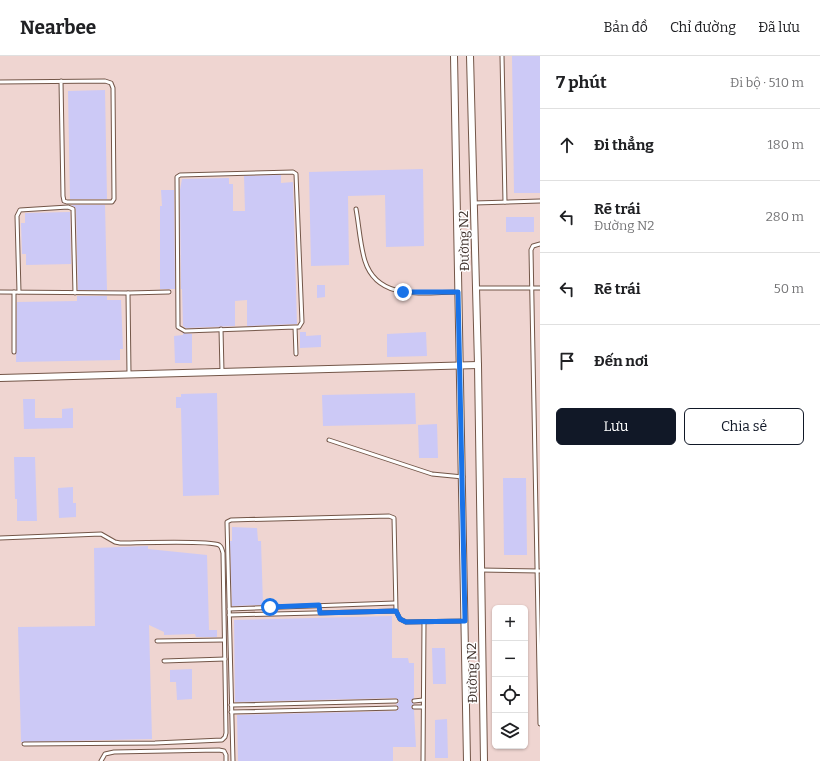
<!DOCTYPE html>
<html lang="vi">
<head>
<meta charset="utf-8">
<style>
  :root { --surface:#fff; --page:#f6f6f6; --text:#202124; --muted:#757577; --line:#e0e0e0; --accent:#111827 }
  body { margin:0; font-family:Bitter,serif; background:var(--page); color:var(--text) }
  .controls { position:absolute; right:12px; bottom:12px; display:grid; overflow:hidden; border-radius:6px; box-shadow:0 1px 3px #0004 }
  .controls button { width:36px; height:36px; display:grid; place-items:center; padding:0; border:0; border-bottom:1px solid var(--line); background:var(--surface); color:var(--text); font:20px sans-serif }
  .stop { position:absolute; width:12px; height:12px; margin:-9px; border:3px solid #1a73e8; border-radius:50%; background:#fff }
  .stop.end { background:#1a73e8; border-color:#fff; box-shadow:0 1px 4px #0008 }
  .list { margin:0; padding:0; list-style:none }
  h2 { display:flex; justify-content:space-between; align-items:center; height:52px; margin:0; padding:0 16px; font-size:17px }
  h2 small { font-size:13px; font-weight:400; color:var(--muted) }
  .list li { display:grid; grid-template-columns:26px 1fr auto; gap:12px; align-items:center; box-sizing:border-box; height:72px; padding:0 16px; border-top:1px solid var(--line) }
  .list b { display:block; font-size:15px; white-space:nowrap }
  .list p { margin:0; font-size:13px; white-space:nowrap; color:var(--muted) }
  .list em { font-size:13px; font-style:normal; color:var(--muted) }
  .actions { display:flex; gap:8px; padding:12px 16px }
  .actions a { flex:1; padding:9px 0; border:1px solid var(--accent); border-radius:6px; text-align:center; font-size:14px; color:var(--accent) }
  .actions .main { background:var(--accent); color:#fff }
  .icon { flex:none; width:22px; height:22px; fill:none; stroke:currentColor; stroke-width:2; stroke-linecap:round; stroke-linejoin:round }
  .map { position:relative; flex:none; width:540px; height:705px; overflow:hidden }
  header { display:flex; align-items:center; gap:24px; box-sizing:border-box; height:56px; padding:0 20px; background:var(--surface); border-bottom:1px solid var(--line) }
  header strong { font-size:19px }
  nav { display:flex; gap:22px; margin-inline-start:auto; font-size:14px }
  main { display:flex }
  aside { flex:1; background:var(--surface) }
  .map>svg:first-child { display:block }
  .industrial { fill:#efd5d1; fill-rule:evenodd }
  .building { fill:#ccc9f6 }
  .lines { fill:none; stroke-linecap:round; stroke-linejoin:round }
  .lane-casing { stroke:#735648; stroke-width:5 }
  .street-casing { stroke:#735648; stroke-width:8 }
  .lane { stroke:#fff; stroke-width:3 }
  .street { stroke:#fff; stroke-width:6 }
  .route { stroke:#1a73e8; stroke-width:5 }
  .labels { text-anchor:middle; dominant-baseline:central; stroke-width:3; stroke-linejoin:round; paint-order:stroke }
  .street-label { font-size:13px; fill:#3e302a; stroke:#fff }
</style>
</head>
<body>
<header>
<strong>Nearbee</strong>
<nav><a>Bản đồ</a><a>Chỉ đường</a><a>Đã lưu</a></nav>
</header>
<main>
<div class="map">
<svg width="540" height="705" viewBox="0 0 540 705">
  <rect width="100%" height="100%" fill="#fcdfd3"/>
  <path class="industrial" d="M0,0H540V705H0ZM495,552H525V690H495Z"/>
  <g class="building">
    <polygon points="512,0 540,0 540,137 514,137"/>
    <polygon points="105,34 107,143 70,143 68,35"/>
    <polygon points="423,113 424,190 386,191 385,139 348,140 349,209 311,210 309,116"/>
    <polygon points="281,119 281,127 293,126 297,268 247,270 247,244 235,245 235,270 186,272 183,270 182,233 181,233 180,134 182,123 229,122 229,128 233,128 233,155 245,155 244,120"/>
    <polygon points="161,134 174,134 175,233 160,233 160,150 162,150"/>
    <polygon points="71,149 105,149 107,234 78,234 76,153 75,151"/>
    <polygon points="70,156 71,208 26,209 26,198 22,198 21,167 25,167 25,157"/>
    <rect x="506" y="161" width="28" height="15"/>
    <polygon points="317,229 325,229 325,241 317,242"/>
    <polygon points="77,240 107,240 107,244 121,244 123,293 120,293 120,304 16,306 17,246 77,245"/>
    <polygon points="300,276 306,276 306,280 321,279 321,291 300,292"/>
    <polygon points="426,276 427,300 387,301 387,278"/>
    <polygon points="183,277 192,278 192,307 175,307 174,280 183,279"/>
    <polygon points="217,337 219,439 183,440 181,352 176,352 176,341 181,341 181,338"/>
    <polygon points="415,337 416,368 323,370 322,339"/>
    <polygon points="23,343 35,343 35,362 62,362 62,353 73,352 73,372 24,373"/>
    <polygon points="437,368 438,402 419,402 418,369"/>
    <polygon points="14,401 35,401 37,465 17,465 17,443 15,443"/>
    <polygon points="503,422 526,422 527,499 504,499"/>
    <polygon points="73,431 73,447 76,447 76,461 59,462 58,432"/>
    <polygon points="232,471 257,472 258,485 261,485 263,549 232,550 230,485 232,485"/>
    <polygon points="148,490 148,493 207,499 209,574 217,574 217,581 196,581 195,578 164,579 164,576 149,569 152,683 21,686 18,571 95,570 94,492"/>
    <polygon points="392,560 392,602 408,602 409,607 414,607 414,642 411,645 414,648 412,649 411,651 414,654 416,691 393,691 393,705 238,705 237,659 396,655 399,652 396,648 398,647 399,645 396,642 235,646 234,564"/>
    <polygon points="432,592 445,592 446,628 433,628"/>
    <polygon points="192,613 192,643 177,644 176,626 170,626 170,614"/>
    <polygon points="447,663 448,702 435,702 435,664"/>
  </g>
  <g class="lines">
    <defs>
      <g id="lane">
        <polyline points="502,0 505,146"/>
        <polyline points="0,26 105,25 111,27 113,32 114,143 112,146 67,146 64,145 63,140 61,25"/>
        <polyline points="474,147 540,145"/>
        <path d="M356,153C359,169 360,189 365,205C378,246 425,236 459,236"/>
        <polyline points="540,188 533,190 531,194 540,668"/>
        <polyline points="476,232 540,232"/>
        <polyline points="0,236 128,237 169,236"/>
        <polyline points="19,236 17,160 20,154 68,151 73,153 75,237"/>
        <polyline points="128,237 129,318"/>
        <polyline points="295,271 299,271 302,266 296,118 293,116 180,119 177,121 178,271 185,275 295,271 296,298"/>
        <polyline points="221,273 222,316"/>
        <polyline points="14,296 14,236"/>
        <polyline points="329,384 432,418 463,421"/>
        <path d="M0,482L101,478L115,486L120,487C136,487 210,484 219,489C222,491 222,494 223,497L226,677L225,681L222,684L155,687L24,688"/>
        <polyline points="481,514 540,515"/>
        <polyline points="229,553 395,547"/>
        <polyline points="229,559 396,555"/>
        <polyline points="157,585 224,584"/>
        <polyline points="164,605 225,603"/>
        <polyline points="414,645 423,644"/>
        <polyline points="231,649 396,645"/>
        <polyline points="414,651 423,651"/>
        <polyline points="231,656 396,652"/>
        <polyline points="101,705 105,698 114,696 219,694 224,695 226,699 226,705"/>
        <polyline points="233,705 227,466 231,464 389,460 394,462 396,555 400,563 406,566 465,565"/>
        <polyline points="423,705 424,566"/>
      </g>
      <g id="street">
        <polyline points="454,0 467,705"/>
        <polyline points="470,0 478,309 484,705"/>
        <polyline points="0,322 478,309"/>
      </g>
    </defs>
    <use href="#lane" class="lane-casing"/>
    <use href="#street" class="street-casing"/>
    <use href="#lane" class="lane"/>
    <use href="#street" class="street"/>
  </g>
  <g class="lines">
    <polyline class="route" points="270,551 319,549 320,557 396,555 400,563 406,566 465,565 458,236 403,236"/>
  </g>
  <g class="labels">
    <g class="street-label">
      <text transform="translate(464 185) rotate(-91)">Đường N2</text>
      <text transform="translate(472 617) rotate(-91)">Đường N2</text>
    </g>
  </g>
</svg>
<div class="controls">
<button>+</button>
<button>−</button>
<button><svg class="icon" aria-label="locate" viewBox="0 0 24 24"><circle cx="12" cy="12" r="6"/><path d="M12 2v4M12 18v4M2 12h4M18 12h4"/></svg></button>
<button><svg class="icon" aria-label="layers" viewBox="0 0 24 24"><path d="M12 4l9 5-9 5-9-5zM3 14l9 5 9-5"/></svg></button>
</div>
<div class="stop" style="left:270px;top:551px"></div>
<div class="stop end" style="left:403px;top:236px"></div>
</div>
<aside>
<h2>7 phút<small>Đi bộ · 510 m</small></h2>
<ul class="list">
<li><svg class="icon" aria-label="ahead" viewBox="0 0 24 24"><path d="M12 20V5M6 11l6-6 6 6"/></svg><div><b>Đi thẳng</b></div><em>180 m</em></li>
<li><svg class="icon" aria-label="left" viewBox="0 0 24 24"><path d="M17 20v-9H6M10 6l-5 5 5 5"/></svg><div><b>Rẽ trái</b><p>Đường N2</p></div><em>280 m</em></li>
<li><svg class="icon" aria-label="left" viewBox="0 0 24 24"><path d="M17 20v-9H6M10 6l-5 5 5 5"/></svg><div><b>Rẽ trái</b></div><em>50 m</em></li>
<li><svg class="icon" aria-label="arrive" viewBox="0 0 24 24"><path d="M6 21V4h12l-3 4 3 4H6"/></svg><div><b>Đến nơi</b></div></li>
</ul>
<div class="actions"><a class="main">Lưu</a><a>Chia sẻ</a></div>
</aside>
</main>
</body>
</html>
